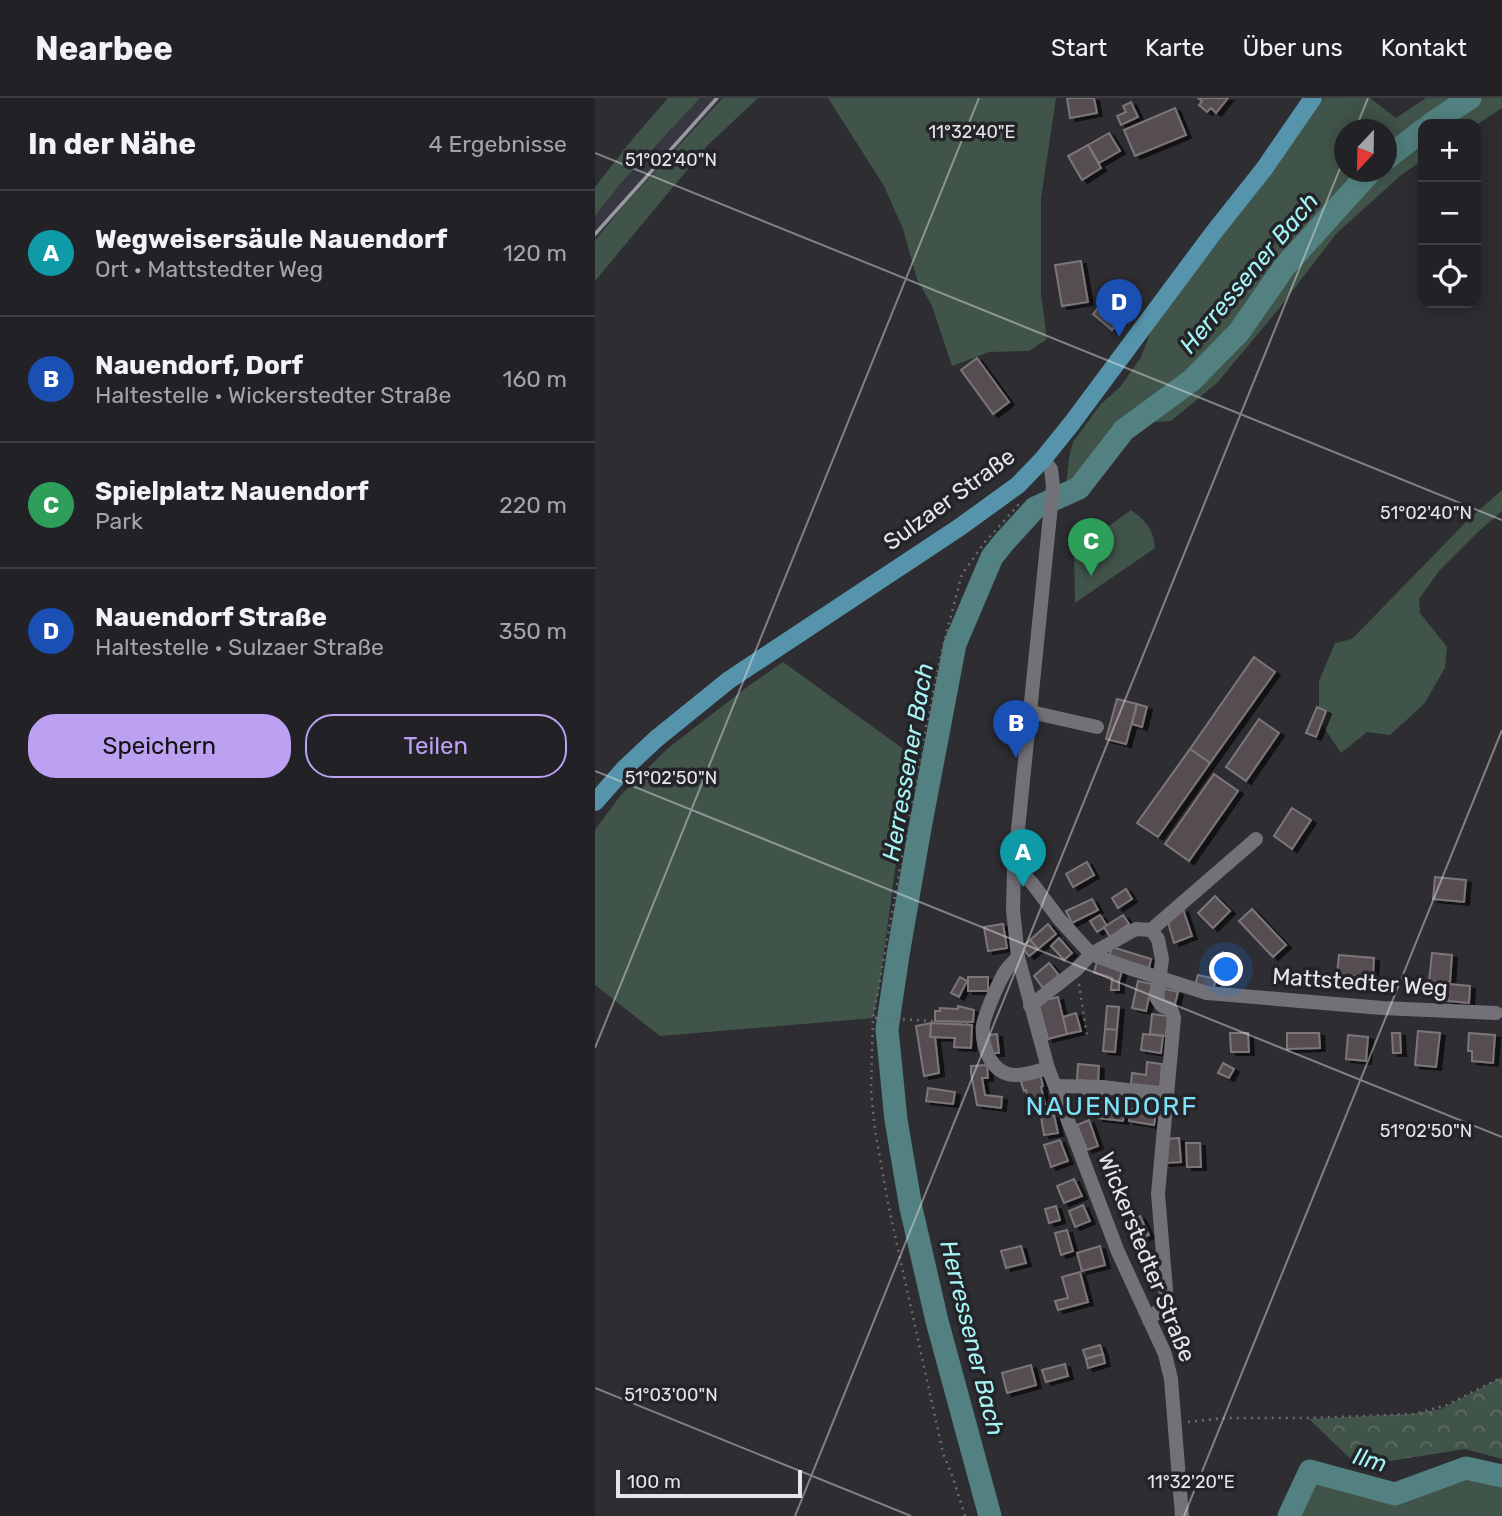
<!DOCTYPE html>
<html lang="de">
<head>
<meta charset="utf-8">
<style>
  :root { --surface:#222226; --page:#2e2f32; --text:#f1f3f6; --muted:#a2a4a7; --line:#3f3f43; --accent:#bca0f2 }
  body { margin:0; font-family:Rubik,sans-serif; background:var(--page); color:var(--text) }
  .controls { position:absolute; right:21px; top:21px; display:grid; overflow:hidden; border-radius:14px; box-shadow:0 4px 18px #0003 }
  .controls button { width:63px; height:63px; display:grid; place-items:center; padding:0; border:0; border-bottom:2px solid var(--line); background:var(--surface); color:var(--text); font:35px sans-serif }
  .compass { position:absolute; left:739px; top:21px; width:63px; height:63px; border-radius:50%; background:var(--surface); box-shadow:0 4px 18px #0003; rotate:202deg }
  .scale { position:absolute; left:21px; bottom:18px; width:186px; box-sizing:border-box; padding-left:7px; border:4px solid #e6e6ea; border-top:0; font-size:19px; line-height:24px; white-space:nowrap; color:#e6e6ea; -webkit-text-stroke:5px #232328; paint-order:stroke }
  .you { position:absolute; left:632px; top:872px; width:24px; height:24px; margin:-18px; border:5px solid #fff; border-radius:50%; background:#1a73e8; box-shadow:0 0 0 10px #1a73e833 }
  .badge { display:grid; place-items:center; width:46px; height:46px; border-radius:50%; background:var(--accent); color:#fff; font-size:23px; font-weight:700 }
  .pin { position:absolute; translate:-50% -58px; filter:drop-shadow(0 2px 4px #0008) }
  .pin::after { content:''; position:absolute; top:37px; width:24px; height:21px; background:inherit; clip-path:polygon(0 0,100% 0,50% 100%) }
  .list { margin:0; padding:0; list-style:none }
  h2 { display:flex; justify-content:space-between; align-items:center; height:91px; margin:0; padding:0 28px; font-size:30px }
  h2 small { font-size:23px; font-weight:400; color:var(--muted) }
  .list li { display:grid; grid-template-columns:46px 1fr auto; gap:21px; align-items:center; box-sizing:border-box; height:126px; padding:0 28px; border-top:2px solid var(--line) }
  .list b { display:block; font-size:26px; white-space:nowrap }
  .list p { margin:0; font-size:23px; white-space:nowrap; color:var(--muted) }
  .list em { font-size:23px; font-style:normal; color:var(--muted) }
  .actions { display:flex; gap:14px; padding:21px 28px }
  .actions a { flex:1; padding:16px 0; border:2px solid var(--accent); border-radius:28px; text-align:center; font-size:24px; color:var(--accent) }
  .actions .main { background:var(--accent); color:#111 }
  .icon { flex:none; width:38px; height:38px; fill:none; stroke:currentColor; stroke-width:2; stroke-linecap:round; stroke-linejoin:round }
  .map { position:relative; flex:none; width:907px; height:1418px; overflow:hidden }
  header { display:flex; align-items:center; gap:42px; box-sizing:border-box; height:98px; padding:0 35px; background:var(--surface); border-bottom:2px solid var(--line) }
  header strong { font-size:33px }
  nav { display:flex; gap:38px; margin-inline-start:auto; font-size:24px }
  main { display:flex }
  aside { flex:1; background:var(--surface) }
  .map>svg:first-child { display:block }
  .built { fill:#373741 }
  .grass { fill:#41544a; fill-rule:evenodd }
  .forest { fill:url(#forest-crowns) }
  .lines { fill:none; stroke-linecap:round; stroke-linejoin:round }
  .river { stroke:#538080; stroke-width:23 }
  .building { fill:#544e51; stroke:#7d7679; stroke-width:2; filter:url(#shadow) }
  .path { stroke:#6b6b70; stroke-width:2.5; stroke-dasharray:2 5; stroke-linecap:butt }
  .minor { stroke:#717177; stroke-width:14 }
  .major { stroke:#5594ab; stroke-width:18 }
  .rail { stroke:#98989d; stroke-width:3.5 }
  .ticks { fill:none; stroke:#e6e6ea; stroke-width:2; stroke-opacity:0.45 }
  .labels { text-anchor:middle; dominant-baseline:central; stroke-width:7; stroke-linejoin:round; paint-order:stroke }
  .street-label { font-size:23px; fill:#e6e6ea; stroke:#232328 }
  .water-label { font-size:24px; font-style:italic; fill:#a5f5f6; stroke:#232328 }
  .quarter-label { font-size:26px; letter-spacing:2px; fill:#7ce1f9; stroke:#232328 }
  .ticks-label { font-size:18px; text-anchor:middle; fill:#e6e6ea; stroke:#232328; stroke-width:7; stroke-linejoin:round; paint-order:stroke }
</style>
</head>
<body>
<header>
<strong>Nearbee</strong>
<nav><a>Start</a><a>Karte</a><a>Über uns</a><a>Kontakt</a></nav>
</header>
<main>
<aside>
<h2>In der Nähe<small>4 Ergebnisse</small></h2>
<ul class="list">
<li><span class="badge" style="background:#0f9aa8">A</span><div><b>Wegweisersäule Nauendorf</b><p>Ort · Mattstedter Weg</p></div><em>120 m</em></li>
<li><span class="badge" style="background:#1a4fb4">B</span><div><b>Nauendorf, Dorf</b><p>Haltestelle · Wickerstedter Straße</p></div><em>160 m</em></li>
<li><span class="badge" style="background:#2e9e5b">C</span><div><b>Spielplatz Nauendorf</b><p>Park</p></div><em>220 m</em></li>
<li><span class="badge" style="background:#1a4fb4">D</span><div><b>Nauendorf Straße</b><p>Haltestelle · Sulzaer Straße</p></div><em>350 m</em></li>
</ul>
<div class="actions"><a class="main">Speichern</a><a>Teilen</a></div>
</aside>
<div class="map">
<svg width="907" height="1418" viewBox="0 0 907 1418">
  <defs>
    <pattern id="forest-crowns" width="20" height="18" patternUnits="userSpaceOnUse" patternTransform="scale(1.75)"><rect width="20" height="18" fill="#41544a"/><path d="M2 6a3 3 0 1 1 6 0M12 15a3 3 0 1 1 6 0" fill="none" stroke="#5c6d64"/></pattern>
    <filter id="shadow"><feDropShadow dx="5" dy="3" stdDeviation="0" flood-color="#0009"/></filter>
  </defs>
  <rect width="100%" height="100%" fill="#2d2d32"/>
  <polygon class="built" points="105,0 128,0 28,108 0,143 0,118 26,85"/>
  <g class="grass">
    <polygon points="73,0 105,0 26,85 0,118 0,89 40,38"/>
    <polygon points="128,0 163,0 113,47 0,183 0,143 28,108"/>
    <polygon points="233,0 461,0 446,100 446,196 452,241 434,253 394,254 357,268 337,208 322,181 308,131 289,88"/>
    <path d="M729,0H775L801,20L831,0H907V10L881,27L828,26V62L806,77L741,136L682,213L622,285L576,323L531,326L471,387L474,360L478,344L505,307L525,289L546,259L558,228L669,71ZM750,32H792V74H750Z"/>
    <polygon points="907,392 907,413 883,434 844,473 824,501 825,515 852,549 850,570 829,606 795,637 772,634 746,655 724,622 724,583 740,545 757,541 873,422"/>
    <path d="M536,412C551,423 558,431 560,450L480,505L479,453Z"/>
    <polygon points="188,564 321,660 303,750 284,891 278,920 65,938 0,887 0,732 25,698 72,651 152,589"/>
    <polygon points="871,1370 907,1378 907,1418 694,1418 715,1373 800,1396"/>
  </g>
  <polygon class="forest" points="907,1279 907,1361 870,1351 763,1368 714,1321 817,1316 846,1311"/>
  <g class="lines">
    <g class="river">
      <polyline points="836,26 875,0"/>
      <polyline points="792,60 828,32"/>
      <polyline points="395,1418 342,1223 316,1110 301,1022 292,931 303,857 325,730 360,546 397,459 409,444 440,410 484,390 529,332 597,282 644,234 690,168 775,74"/>
      <polyline points="694,1418 715,1373 800,1396 871,1370 907,1378"/>
    </g>
  </g>
  <g class="building">
    <polygon points="472,0 499,0 502,15 475,20"/>
    <polygon points="603,0 633,0 621,15 616,10 612,14 604,7 607,3"/>
    <polygon points="536,4 543,19 526,27 522,18 531,14 528,8"/>
    <polygon points="580,10 591,37 540,58 529,32"/>
    <polygon points="514,35 525,53 504,65 493,47"/>
    <polygon points="493,47 506,70 487,82 473,58"/>
    <polygon points="486,163 493,204 467,208 460,167"/>
    <polygon points="521,188 540,204 517,232 498,216"/>
    <polygon points="382,260 414,304 398,316 366,272"/>
    <polygon points="659,559 680,574 615,665 595,651"/>
    <polygon points="522,601 542,606 531,646 511,641"/>
    <polygon points="542,606 552,609 547,629 537,626"/>
    <polygon points="722,609 731,613 721,639 711,635"/>
    <polygon points="664,621 684,635 651,683 631,669"/>
    <polygon points="595,651 615,665 563,739 542,725"/>
    <polygon points="619,676 643,693 594,763 570,746"/>
    <polygon points="697,710 716,722 697,751 679,738"/>
    <polygon points="492,764 499,777 478,789 471,776"/>
    <polygon points="840,779 871,782 869,804 838,801"/>
    <polygon points="531,791 537,801 523,810 517,800"/>
    <polygon points="620,798 635,813 618,830 603,815"/>
    <polygon points="497,801 503,812 477,825 471,813"/>
    <polygon points="588,811 597,838 579,845 572,821"/>
    <polygon points="657,811 691,847 678,859 644,823"/>
    <polygon points="505,817 512,828 502,834 495,823"/>
    <polygon points="528,817 534,826 515,839 509,829"/>
    <polygon points="408,826 412,850 393,853 389,829"/>
    <polygon points="453,826 461,836 443,851 435,842"/>
    <polygon points="464,840 477,855 469,862 456,848"/>
    <polygon points="435,842 443,851 434,858 427,849"/>
    <polygon points="517,849 556,861 554,870 514,859"/>
    <polygon points="628,854 636,862 625,872 617,865"/>
    <polygon points="837,855 857,857 855,884 834,883"/>
    <polygon points="744,857 779,860 778,880 742,876"/>
    <polygon points="502,864 527,873 524,883 524,892 516,892 517,880 499,874"/>
    <polygon points="454,865 464,877 448,890 439,878"/>
    <polygon points="603,877 621,881 618,892 600,887"/>
    <polygon points="365,879 372,883 364,899 356,895"/>
    <rect x="373" y="879" width="20" height="14"/>
    <polygon points="543,883 557,886 551,913 537,910"/>
    <polygon points="854,886 875,888 874,905 853,903"/>
    <polygon points="567,890 583,894 580,906 564,901"/>
    <polygon points="463,899 472,936 453,941 443,904"/>
    <polygon points="363,908 379,912 378,924 340,923 340,913 345,913 345,910 363,911"/>
    <polygon points="512,908 524,909 522,932 510,931"/>
    <polygon points="481,915 486,933 472,936 468,919"/>
    <polygon points="557,916 573,918 571,938 555,936"/>
    <polygon points="336,925 377,927 376,950 359,949 360,940 335,939"/>
    <polygon points="336,925 335,939 340,939 344,975 329,978 321,928"/>
    <polygon points="510,931 522,932 520,954 508,953"/>
    <polygon points="823,933 845,935 841,969 820,967"/>
    <polygon points="635,935 653,935 654,954 636,954"/>
    <polygon points="692,935 724,935 725,950 692,951"/>
    <polygon points="797,935 805,935 806,955 798,955"/>
    <polygon points="874,935 900,937 898,965 877,963 877,953 873,953"/>
    <polygon points="402,936 404,955 395,955 393,937"/>
    <polygon points="548,936 568,938 566,955 546,952"/>
    <polygon points="753,937 773,939 771,963 751,961"/>
    <polygon points="552,964 567,966 565,989 536,986 537,975 551,977"/>
    <polygon points="628,965 639,971 634,980 623,975"/>
    <polygon points="483,966 504,968 503,984 482,982"/>
    <polygon points="392,967 393,980 387,980 390,997 407,999 406,1010 382,1007 376,975 376,968"/>
    <polygon points="445,976 448,988 446,989 450,1006 436,1010 431,992 429,993 425,981"/>
    <polygon points="333,990 360,994 358,1006 331,1003"/>
    <polygon points="488,995 508,997 507,1006 487,1004"/>
    <polygon points="504,1008 530,1011 528,1023 503,1020"/>
    <polygon points="536,1011 561,1014 559,1027 534,1023"/>
    <polygon points="459,1017 463,1035 449,1037 446,1019"/>
    <polygon points="494,1022 503,1048 492,1052 482,1027"/>
    <polygon points="584,1040 586,1064 570,1065 569,1041"/>
    <polygon points="465,1042 473,1063 456,1069 449,1047"/>
    <polygon points="591,1045 605,1045 606,1069 592,1069"/>
    <polygon points="479,1081 487,1098 469,1105 462,1088"/>
    <polygon points="488,1107 495,1123 480,1129 474,1113"/>
    <polygon points="461,1108 465,1122 454,1125 450,1111"/>
    <polygon points="545,1118 554,1137 540,1144 530,1125"/>
    <polygon points="472,1132 478,1153 466,1157 460,1135"/>
    <polygon points="426,1148 431,1165 411,1170 406,1153"/>
    <polygon points="505,1148 510,1167 487,1173 482,1155"/>
    <polygon points="485,1174 493,1204 463,1212 460,1203 473,1200 467,1179"/>
    <polygon points="505,1247 508,1256 491,1261 488,1252"/>
    <polygon points="508,1256 510,1265 493,1270 491,1261"/>
    <polygon points="470,1266 473,1278 451,1284 447,1272"/>
    <polygon points="436,1267 441,1287 412,1295 407,1275"/>
  </g>
  <g class="lines">
    <g class="path">
      <polyline points="484,886 492,938"/>
      <polyline points="280,920 375,925"/>
      <polyline points="593,1324 631,1320 714,1320 819,1316 852,1307 907,1279"/>
      <polyline points="370,1418 358,1380 348,1355 294,1110 280,1032 276,993 278,920 328,643 348,548 367,476 390,444 425,405"/>
    </g>
    <g class="minor">
      <polyline points="448,361 456,371 458,388 419,771 418,812 423,859 453,970 523,1154 570,1256 576,1281 587,1418"/>
      <polyline points="436,614 502,629"/>
      <polyline points="419,771 428,776 437,785 465,822 496,856 534,870 612,895 787,910 901,915"/>
      <path d="M423,859C420,863 415,867 412,871C405,880 390,916 388,927C386,948 396,977 421,977C431,977 443,973 453,970"/>
      <polyline points="435,908 481,872 496,856 541,831 556,832 661,741"/>
      <polyline points="461,988 508,989 571,997"/>
      <polyline points="554,1222 568,1208 571,1192 563,1096 579,920 576,911 567,908 562,901 567,861 563,841 556,832"/>
    </g>
    <polyline class="major" points="0,704 30,670 61,641 134,582 365,429 423,387 448,361 477,325 619,134 669,71 718,0"/>
    <polyline class="rail" points="0,136 122,0"/>
  </g>
  <path class="ticks" d="M760,32L773,0M0,55L907,422M0,673L907,1039M0,950L384,0M0,1290L316,1418M200,1418L750,58M589,1418L907,632"/>
  <g class="labels">
    <g class="street-label">
      <text transform="translate(354 401) rotate(-36)">Sulzaer Straße</text>
      <text transform="translate(765 884) rotate(4)">Mattstedter Weg</text>
      <text transform="translate(552 1159) rotate(68)">Wickerstedter Straße</text>
    </g>
    <g class="water-label">
      <text transform="translate(654 175) rotate(-50)">Herressener Bach</text>
      <text transform="translate(313 664) rotate(-80)">Herressener Bach</text>
      <text transform="translate(377 1240) rotate(76)">Herressener Bach</text>
      <text transform="translate(775 1362) rotate(16)">Ilm</text>
    </g>
    <g class="quarter-label">
      <text x="517" y="1008">NAUENDORF</text>
    </g>
  </g>
  <g class="ticks-label">
    <text x="377" y="40">11°32'40"E</text>
    <text x="76" y="68">51°02'40"N</text>
    <text x="831" y="421">51°02'40"N</text>
    <text x="76" y="686">51°02'50"N</text>
    <text x="831" y="1039">51°02'50"N</text>
    <text x="76" y="1303">51°03'00"N</text>
    <text x="596" y="1390">11°32'20"E</text>
  </g>
</svg>
<div class="controls">
<button>+</button>
<button>−</button>
<button><svg class="icon" aria-label="locate" viewBox="0 0 24 24"><circle cx="12" cy="12" r="6"/><path d="M12 2v4M12 18v4M2 12h4M18 12h4"/></svg></button>
</div>
<svg class="compass" viewBox="-18 -18 36 36"><path d="M0-13l5 13h-10z" fill="#e53935"/><path d="M0 13l5-13h-10z" fill="#a2a4a7"/></svg>
<div class="scale">100 m</div>
<div class="you"></div>
<div class="pin badge" style="left:428px;top:789px;background:#0f9aa8">A</div>
<div class="pin badge" style="left:421px;top:660px;background:#1a4fb4">B</div>
<div class="pin badge" style="left:496px;top:478px;background:#2e9e5b">C</div>
<div class="pin badge" style="left:524px;top:239px;background:#1a4fb4">D</div>
</div>
</main>
</body>
</html>
